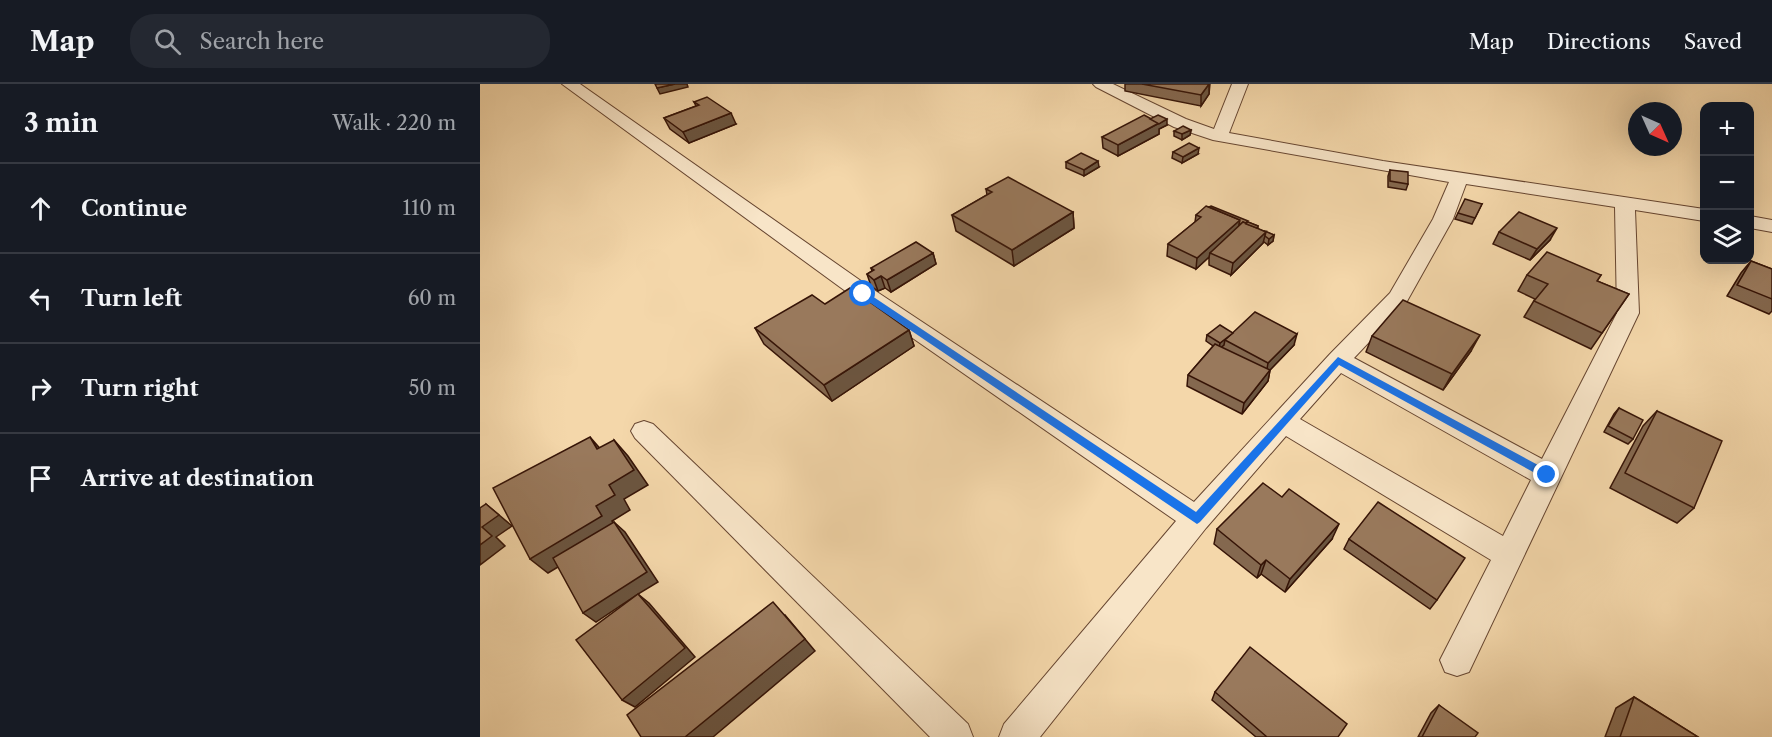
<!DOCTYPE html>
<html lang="en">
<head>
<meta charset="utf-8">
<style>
  :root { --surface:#171b24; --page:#242831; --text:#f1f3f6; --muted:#9ea1a6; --line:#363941 }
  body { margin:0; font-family:"Libre Caslon Text",serif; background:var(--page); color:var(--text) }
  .controls { position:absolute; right:18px; top:18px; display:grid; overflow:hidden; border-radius:12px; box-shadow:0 6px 24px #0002 }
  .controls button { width:54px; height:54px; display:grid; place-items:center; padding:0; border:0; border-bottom:2px solid var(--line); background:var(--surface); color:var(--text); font:30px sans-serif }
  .compass { position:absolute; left:1148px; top:18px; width:54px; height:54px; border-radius:50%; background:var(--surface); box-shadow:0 6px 24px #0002; rotate:135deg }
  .stop { position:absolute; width:18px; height:18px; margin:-14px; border:4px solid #1a73e8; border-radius:50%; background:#fff }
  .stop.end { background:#1a73e8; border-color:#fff; box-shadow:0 2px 6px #0008 }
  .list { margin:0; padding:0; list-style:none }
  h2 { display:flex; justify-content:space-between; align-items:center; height:78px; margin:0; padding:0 24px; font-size:26px }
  h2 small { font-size:20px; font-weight:400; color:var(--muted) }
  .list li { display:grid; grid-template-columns:39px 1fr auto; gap:18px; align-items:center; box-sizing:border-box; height:90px; padding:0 24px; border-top:2px solid var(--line) }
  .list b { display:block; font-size:22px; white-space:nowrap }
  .list em { font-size:20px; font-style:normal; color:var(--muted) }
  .icon { flex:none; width:33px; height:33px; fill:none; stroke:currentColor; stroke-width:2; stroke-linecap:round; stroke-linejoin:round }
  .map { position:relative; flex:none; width:1292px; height:653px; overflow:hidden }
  header { display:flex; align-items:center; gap:36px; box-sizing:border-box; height:84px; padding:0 30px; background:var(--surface); border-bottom:2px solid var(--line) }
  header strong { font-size:28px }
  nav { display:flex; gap:33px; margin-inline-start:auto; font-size:21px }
  .search { width:420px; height:54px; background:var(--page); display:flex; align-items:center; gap:15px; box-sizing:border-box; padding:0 21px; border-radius:24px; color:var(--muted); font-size:22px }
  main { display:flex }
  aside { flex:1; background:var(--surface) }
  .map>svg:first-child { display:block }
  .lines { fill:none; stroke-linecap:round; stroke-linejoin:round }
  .street-casing { stroke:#664530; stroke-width:2 }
  .street { fill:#f8e5c8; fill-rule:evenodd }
  .wall { fill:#84684f; stroke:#361407; stroke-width:1.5 }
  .shaded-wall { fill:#6b5540; stroke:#361407; stroke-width:1.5 }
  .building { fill:#99795c; stroke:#361407; stroke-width:1.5 }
  .route { fill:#1a73e8 }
</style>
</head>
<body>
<header>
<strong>Map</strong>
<div class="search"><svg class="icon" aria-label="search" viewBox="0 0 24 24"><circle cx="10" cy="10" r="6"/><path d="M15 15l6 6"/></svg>Search here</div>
<nav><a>Map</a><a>Directions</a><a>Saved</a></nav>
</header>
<main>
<aside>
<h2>3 min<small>Walk · 220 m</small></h2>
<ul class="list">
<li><svg class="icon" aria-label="ahead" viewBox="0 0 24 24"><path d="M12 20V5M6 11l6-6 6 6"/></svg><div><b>Continue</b></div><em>110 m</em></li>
<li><svg class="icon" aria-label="left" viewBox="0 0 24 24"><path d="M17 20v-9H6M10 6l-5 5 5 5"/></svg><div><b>Turn left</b></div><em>60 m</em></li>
<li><svg class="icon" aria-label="right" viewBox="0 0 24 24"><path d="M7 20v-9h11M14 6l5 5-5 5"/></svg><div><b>Turn right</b></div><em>50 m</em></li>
<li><svg class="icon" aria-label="arrive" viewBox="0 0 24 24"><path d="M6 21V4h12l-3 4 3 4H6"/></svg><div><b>Arrive at destination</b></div></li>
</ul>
</aside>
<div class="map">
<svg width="1292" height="653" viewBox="0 0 1292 653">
  <rect width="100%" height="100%" fill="#f4d7aa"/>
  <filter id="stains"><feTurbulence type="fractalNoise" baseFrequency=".00333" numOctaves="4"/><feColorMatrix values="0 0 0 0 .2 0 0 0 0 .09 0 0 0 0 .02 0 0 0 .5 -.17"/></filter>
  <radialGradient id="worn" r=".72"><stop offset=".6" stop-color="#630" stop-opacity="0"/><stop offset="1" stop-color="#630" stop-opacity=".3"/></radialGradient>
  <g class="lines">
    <defs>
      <g id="street">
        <path d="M82,0H100L391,204L714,418L850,270L910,209L953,135L969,98L733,56L694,43L616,3L613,0H633L706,35L734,45L752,0H768L749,49L903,77L1224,125V137L1155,126L1159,229L989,588L977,592L965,588L960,576L1011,476L806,352L726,444L560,653H519L524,640L696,437L375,214ZM986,100L1135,123L1137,229L1062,375L874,274L926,219L973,135ZM861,289L1051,396L1023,452L820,335Z"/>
        <polygon points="1270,132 1292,136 1292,148 1270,144"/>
        <polygon points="164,337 173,340 488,640 493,653 450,653 155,354 151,347 155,340"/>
      </g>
    </defs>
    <use href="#street" class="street-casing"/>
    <use href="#street" class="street"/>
  </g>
  <g class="wall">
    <polygon points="645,0 730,0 729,10 721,22 645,7"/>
    <polygon points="214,18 256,40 209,59 190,45 184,34 216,22"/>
    <polygon points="670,35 687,41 679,45 679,50 638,72 623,64 622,53"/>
    <polygon points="711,46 710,51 702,56 694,52 694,47"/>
    <polygon points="693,68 718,70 702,79 692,74"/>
    <polygon points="586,78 619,83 604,92 586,84"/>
    <polygon points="910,86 928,100 926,106 908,103 908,92"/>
    <polygon points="506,105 593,128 594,144 534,182 476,147 472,131 507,111"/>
    <polygon points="1002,120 992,140 975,135 978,129"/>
    <polygon points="729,123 778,142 778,145 794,151 793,157 788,161 784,158 751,191 729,181 729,173 716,185 687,172 688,160 715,138 716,131"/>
    <polygon points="1019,148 1070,156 1050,176 1013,160"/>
    <polygon points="453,169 456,180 411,208 405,204 398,207 391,202 387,190 392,187 391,184"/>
    <polygon points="1271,177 1292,185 1292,227 1289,230 1247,212 1261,189"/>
    <polygon points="1047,191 1121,191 1117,197 1149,210 1111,265 1044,233 1055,215 1038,207"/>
    <polygon points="345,220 429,246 434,262 352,317 284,260 275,244"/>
    <polygon points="753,249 814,261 790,286 788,297 762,330 707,302 708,291 733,262 726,257 727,251"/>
    <polygon points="892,252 991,267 963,306 886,268"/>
    <polygon points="1139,324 1153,355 1148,360 1124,348 1134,330"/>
    <polygon points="1177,327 1214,424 1197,439 1130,404 1163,342"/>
    <polygon points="737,445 852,455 805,508 781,490 777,494 734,460"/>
    <polygon points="869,455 957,516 950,525 864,465"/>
    <polygon points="735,608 858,653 776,653 732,616"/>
    <polygon points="1154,613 1218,653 1125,653 1136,624"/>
    <polygon points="959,621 995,653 938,653 951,629"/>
  </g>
  <g class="shaded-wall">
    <polygon points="195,0 207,0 208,3 180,10 177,4"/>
    <polygon points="729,0 729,10 721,22 721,11"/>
    <polygon points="251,29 256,40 209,59 203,48"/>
    <polygon points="687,35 687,41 679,45 679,50 638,72 638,61"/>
    <polygon points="711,46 710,51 702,56 702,50"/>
    <polygon points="719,64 718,70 702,79 703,73"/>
    <polygon points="618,77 619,83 604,92 604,86"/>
    <polygon points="593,128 594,144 534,182 532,166"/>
    <polygon points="760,136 758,148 730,169 729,173 716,185 717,174"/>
    <polygon points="1077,144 1070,156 1050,176 1057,165"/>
    <polygon points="786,148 783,159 751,191 753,179"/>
    <polygon points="794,151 793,157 788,161 789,155"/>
    <polygon points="453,169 456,180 411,208 407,196"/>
    <polygon points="401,192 405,204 398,207 394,196"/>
    <polygon points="429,246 434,262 352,317 344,301"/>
    <polygon points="753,249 745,256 744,261 739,265 740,259"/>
    <polygon points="817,250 814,261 790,286 788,297 762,330 764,319 786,291 788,279"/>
    <polygon points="1000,251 991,267 963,306 972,290"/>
    <polygon points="110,353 124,369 117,365"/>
    <polygon points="134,356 148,372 168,401 144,415 150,426 132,437 138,447 68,489 50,475 116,422 129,401"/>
    <polygon points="6,420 32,442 16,453 25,462 0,481 0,461"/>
    <polygon points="134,438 145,448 178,498 158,510 169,519 215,573 155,623 142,616 158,510 116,538 103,529"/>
    <polygon points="859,440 852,455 805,508 810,495"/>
    <polygon points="786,476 781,490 777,494 781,481"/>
    <polygon points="305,531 335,567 233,653 205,653"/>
  </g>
  <g class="building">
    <polygon points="175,0 195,0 177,4"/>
    <polygon points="662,0 729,0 721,11"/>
    <polygon points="227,13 251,29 203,48 184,34 219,21 214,18"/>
    <polygon points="664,31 679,39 638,61 622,53"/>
    <polygon points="678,31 687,35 679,40 670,35"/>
    <polygon points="703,42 711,46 702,50 694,47"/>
    <polygon points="709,59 719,64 703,73 693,68"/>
    <polygon points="601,69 618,77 604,86 586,78"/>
    <polygon points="910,86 928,88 928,100 910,97"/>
    <polygon points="528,93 593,128 532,166 472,131 512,108 506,105"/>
    <polygon points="985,115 1002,120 995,134 978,129"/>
    <polygon points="726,122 760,136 717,174 688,160 721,133 716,131"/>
    <polygon points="731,122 768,137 765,139 763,138 760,141 759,141 760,136 729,123"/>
    <polygon points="1039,128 1077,144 1057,165 1019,148"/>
    <polygon points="763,138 786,148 753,179 730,169"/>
    <polygon points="768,138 778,142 777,144 766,140"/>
    <polygon points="784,147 785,147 794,151 789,155 785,152 786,148"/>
    <polygon points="436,158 453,169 407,196 401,192 394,196 387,190 394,186 391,184"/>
    <polygon points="1067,168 1121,191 1117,197 1149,210 1122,249 1054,217 1068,200 1047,191"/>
    <polygon points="1271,177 1292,185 1292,215 1257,201"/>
    <polygon points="370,204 429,246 344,301 275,244 332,211 345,220"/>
    <polygon points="923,216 1000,251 972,290 892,252"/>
    <polygon points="775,228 817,250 788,279 745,256"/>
    <polygon points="740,241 753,249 740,259 727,251"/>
    <polygon points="735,260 790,286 764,319 708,291"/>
    <polygon points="1139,324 1163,336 1153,355 1128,342"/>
    <polygon points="1177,327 1242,357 1214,424 1145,389"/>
    <polygon points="110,353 117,365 134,356 154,386 129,401 135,411 116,422 122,432 50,475 13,404"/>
    <polygon points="783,399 802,413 809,405 859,440 810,495 786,476 781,481 737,445"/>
    <polygon points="898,418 985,474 957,516 869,455"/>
    <polygon points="6,420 19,431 2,443 12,452 0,461 0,424"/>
    <polygon points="134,438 167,488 103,529 73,474"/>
    <polygon points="158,510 205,564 142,616 96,556"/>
    <polygon points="293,518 325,555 205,653 161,653 147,631"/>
    <polygon points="770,563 867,640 858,653 787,653 735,608"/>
    <polygon points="1154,613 1218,653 1140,653"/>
    <polygon points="959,621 998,649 995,653 942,653"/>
  </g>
  <polygon class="route" points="380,208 386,208 716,428 858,273 1071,388 1073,391 1067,395 1064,394 859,281 720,438 717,440 380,212"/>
  <rect width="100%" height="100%" filter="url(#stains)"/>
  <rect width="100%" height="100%" fill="url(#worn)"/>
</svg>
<div class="controls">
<button>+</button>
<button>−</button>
<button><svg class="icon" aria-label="layers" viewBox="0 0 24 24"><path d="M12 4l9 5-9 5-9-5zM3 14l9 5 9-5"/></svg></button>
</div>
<svg class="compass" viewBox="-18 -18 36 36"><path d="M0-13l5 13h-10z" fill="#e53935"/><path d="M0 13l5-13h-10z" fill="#9ea1a6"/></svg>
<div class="stop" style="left:383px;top:210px"></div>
<div class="stop end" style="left:1067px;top:391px"></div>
</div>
</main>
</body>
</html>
